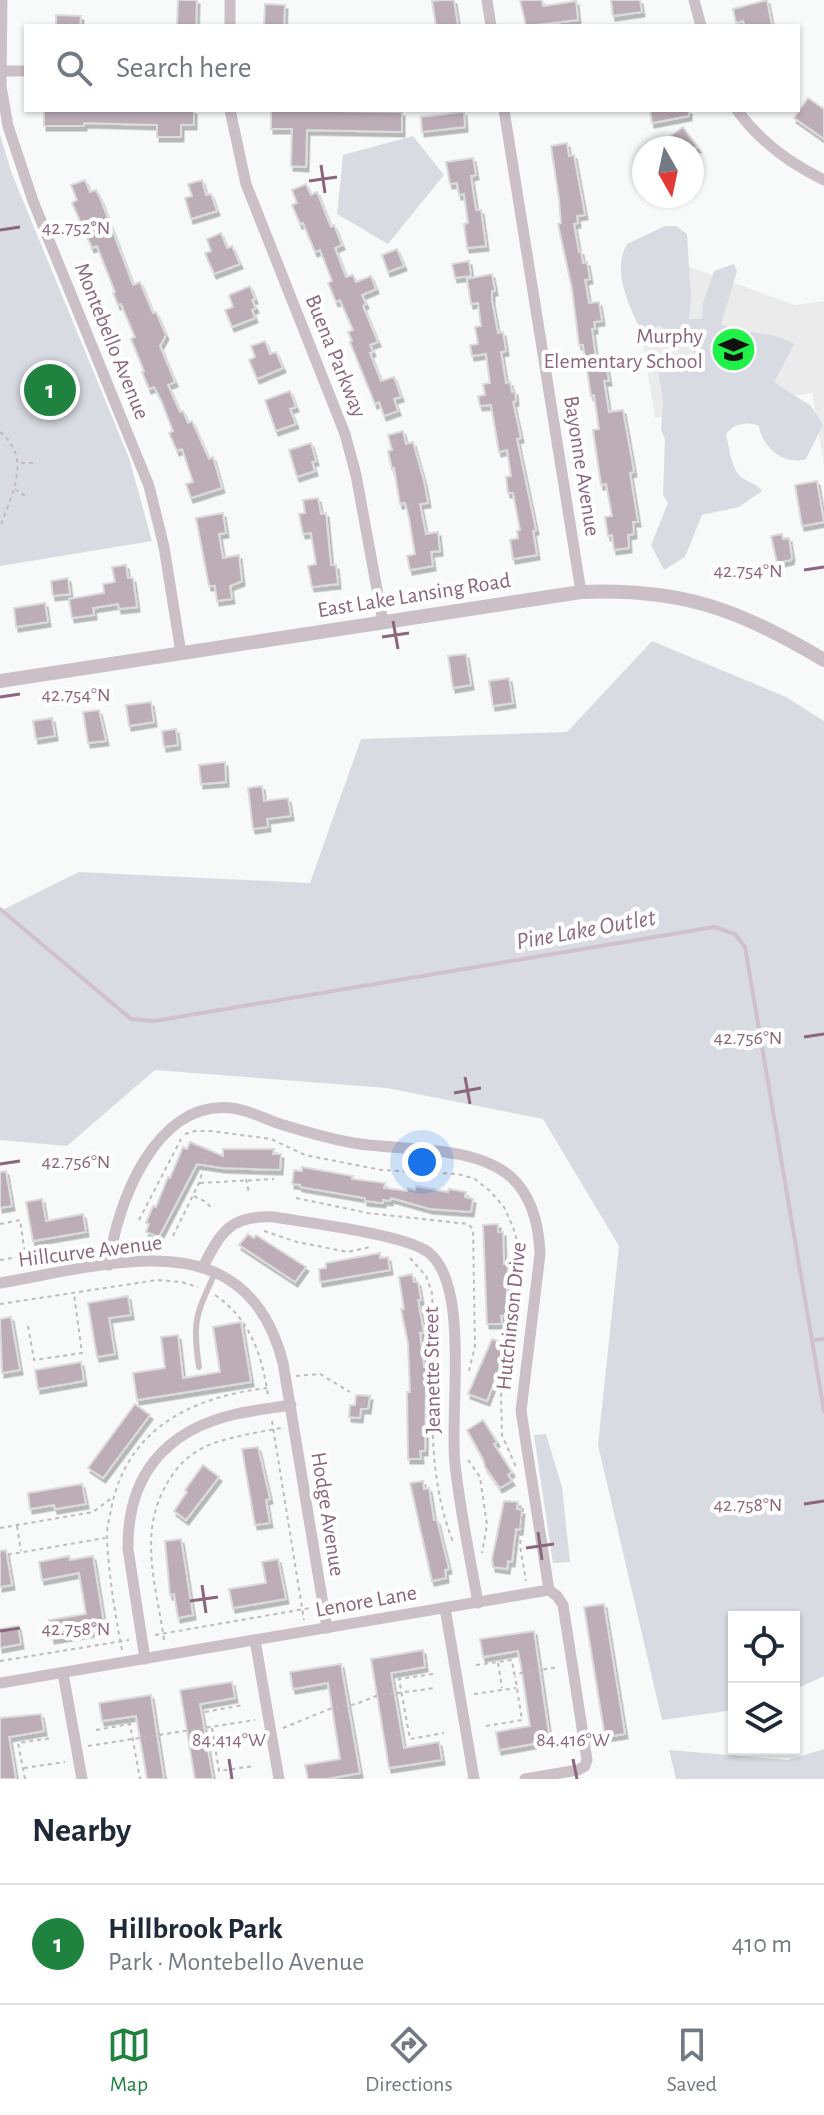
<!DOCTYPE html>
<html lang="en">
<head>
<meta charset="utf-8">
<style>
  :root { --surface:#fff; --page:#f2f2f3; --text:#1f2937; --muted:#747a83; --line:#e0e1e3; --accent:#1f833f }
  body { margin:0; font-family:"Alegreya Sans",sans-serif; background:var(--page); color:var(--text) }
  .controls { position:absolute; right:24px; bottom:24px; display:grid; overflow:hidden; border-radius:0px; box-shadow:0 2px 6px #0004 }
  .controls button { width:72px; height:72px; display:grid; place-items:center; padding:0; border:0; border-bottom:2px solid var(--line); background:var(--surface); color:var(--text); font:40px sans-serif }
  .compass { position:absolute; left:632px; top:136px; width:72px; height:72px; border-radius:50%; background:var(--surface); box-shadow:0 2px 6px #0004; rotate:171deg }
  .you { position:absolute; left:422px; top:1162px; width:28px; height:28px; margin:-20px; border:6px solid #fff; border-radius:50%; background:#1a73e8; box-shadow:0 0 0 12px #1a73e833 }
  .badge { display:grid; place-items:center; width:52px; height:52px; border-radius:50%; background:var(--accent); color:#fff; font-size:26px; font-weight:700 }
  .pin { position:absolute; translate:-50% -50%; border:4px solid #fff; box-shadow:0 2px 8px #0006 }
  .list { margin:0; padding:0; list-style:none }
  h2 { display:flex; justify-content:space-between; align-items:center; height:104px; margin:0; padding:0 32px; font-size:34px }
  h2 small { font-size:26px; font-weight:400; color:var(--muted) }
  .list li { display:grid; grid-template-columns:52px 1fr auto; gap:24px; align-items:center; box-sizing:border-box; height:120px; padding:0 32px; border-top:2px solid var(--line) }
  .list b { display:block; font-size:30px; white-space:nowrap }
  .list p { margin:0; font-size:26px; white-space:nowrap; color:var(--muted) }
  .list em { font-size:26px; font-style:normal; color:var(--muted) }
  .icon { flex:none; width:44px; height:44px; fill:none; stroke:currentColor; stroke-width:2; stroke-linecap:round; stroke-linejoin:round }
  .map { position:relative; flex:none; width:824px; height:1779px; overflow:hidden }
  .search { position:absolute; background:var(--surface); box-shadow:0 2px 6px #0004; left:24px; right:24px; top:24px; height:88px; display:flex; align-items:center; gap:20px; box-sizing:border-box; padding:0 28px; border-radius:0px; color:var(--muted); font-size:30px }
  .sheet { height:224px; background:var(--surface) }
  nav { display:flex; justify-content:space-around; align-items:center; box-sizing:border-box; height:112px; border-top:2px solid var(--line); background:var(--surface); font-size:22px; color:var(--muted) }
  nav a { display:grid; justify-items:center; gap:4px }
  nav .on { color:var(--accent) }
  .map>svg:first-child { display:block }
  .built { fill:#ebebec }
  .green { fill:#d8dce2 }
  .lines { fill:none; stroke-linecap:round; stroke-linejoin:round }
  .stream { stroke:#d1c1cd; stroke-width:4 }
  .building { fill:#bdadb7; stroke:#dadcdc; stroke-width:2; filter:url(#shadow) }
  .path { stroke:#c1b9be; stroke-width:2; stroke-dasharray:4 4; stroke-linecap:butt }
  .service { stroke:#cac0c6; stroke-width:6 }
  .minor { stroke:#cac0c6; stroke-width:11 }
  .tertiary { stroke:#cac0c6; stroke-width:14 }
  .ticks { fill:none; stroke:#8b667c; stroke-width:3 }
  .labels { text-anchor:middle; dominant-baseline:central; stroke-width:8; stroke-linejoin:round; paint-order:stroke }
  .poi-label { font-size:22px; fill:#8b667c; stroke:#fff; text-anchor:end }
  .street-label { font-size:22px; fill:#8b667c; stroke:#fff }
  .water-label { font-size:24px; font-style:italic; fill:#8d6884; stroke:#fff }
  .ticks-label { font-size:20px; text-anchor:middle; fill:#8b667c; stroke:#fff; stroke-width:8; stroke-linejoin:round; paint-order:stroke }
</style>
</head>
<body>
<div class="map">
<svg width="824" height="1779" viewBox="0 0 824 1779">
  <defs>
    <filter id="shadow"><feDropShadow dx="2.5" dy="4.5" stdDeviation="0" flood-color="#0004"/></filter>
  </defs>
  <rect width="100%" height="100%" fill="#f8fafa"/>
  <polygon class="built" points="627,244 795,305 824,301 824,465 812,393 655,418"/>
  <g class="green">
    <polygon points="0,135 12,174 129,458 152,541 0,566"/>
    <polygon points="413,136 444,175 388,244 337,214 343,155"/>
    <path d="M665,226H676L687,234L691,299L689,319H702L703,303L714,271L734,264L737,271L721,324C745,335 771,330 794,344L774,382L811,406L823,425L806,459C784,466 762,447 759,426C746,421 734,424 726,434C729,446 731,466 739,475C746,483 756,482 762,491L739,507L702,515L685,557L664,570L651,545L668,503L663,495L665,439L661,430L663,400L658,371L689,364L694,353L681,337L657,325L648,346C635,316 609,275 627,244Z"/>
    <polygon points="652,641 786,697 824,721 824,1676 794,1690 794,1617 734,1617 734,1710 662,1720 598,1445 619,1246 543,1119 387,1088 155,1070 67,1146 0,1140 0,911 79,872 310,883 361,739 567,732"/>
    <polygon points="546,1434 562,1487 570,1562 553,1563 534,1435"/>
    <polygon points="824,1749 824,1779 676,1779 669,1750 788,1760"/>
  </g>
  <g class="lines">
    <g class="stream">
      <polyline points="0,909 131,1019 154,1021 714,927 735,934 745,947 824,1411"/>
      <polyline points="812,1340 824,1339"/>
    </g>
  </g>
  <g class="building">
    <polygon points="178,0 197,0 196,26 177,26"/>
    <polygon points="441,0 454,0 458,26 436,26 432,1"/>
    <polygon points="520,0 542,0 543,6 576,1 578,20 526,26"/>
    <polygon points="611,0 640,0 642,12 613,16"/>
    <polygon points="767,0 772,26 745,26 743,21 736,23 733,9"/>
    <polygon points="265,4 285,5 284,26 264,26"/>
    <polygon points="56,15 81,16 80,26 56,26"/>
    <polygon points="808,98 824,109 824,139 794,118"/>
    <polygon points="44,110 194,110 194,125 181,125 181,137 157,137 157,125 84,123 84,126 44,126"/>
    <polygon points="271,110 402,112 402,132 307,130 306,167 291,166 292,129 271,129"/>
    <polygon points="650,110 689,110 689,116 652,123"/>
    <polygon points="464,112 465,127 422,132 421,117"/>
    <polygon points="683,127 698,148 654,148 676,132"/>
    <polygon points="567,143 569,156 574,155 585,215 577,216 578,223 574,224 579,252 581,251 583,263 587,262 590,279 585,280 589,303 599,302 602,321 594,322 595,329 592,329 596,358 600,357 602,365 606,364 609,381 604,381 609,412 623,410 634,472 630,473 638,522 633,522 634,534 628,535 629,548 614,550 612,535 608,536 605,517 612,516 606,484 601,485 593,430 599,429 594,395 591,396 583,345 579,345 572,289 558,224 561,223 559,199 551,146"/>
    <polygon points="473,158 476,175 471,176 476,210 481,210 486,246 467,248 464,224 468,223 464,194 459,195 457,183 450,184 446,162"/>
    <polygon points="85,180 90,192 96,190 101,200 133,285 140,282 153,313 156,312 166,335 160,346 175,382 168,385 180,412 183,411 188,423 192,421 209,459 213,457 222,488 191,498 186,484 193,482 182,449 177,451 169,433 173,431 161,400 154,387 149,389 142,372 144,371 131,339 135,337 121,304 118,305 113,293 115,292 97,246 92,248 72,203 77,200 71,185"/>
    <polygon points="202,180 206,195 211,194 217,211 191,219 185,198 192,196 188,184"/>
    <polygon points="306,184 311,195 317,192 331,227 334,225 342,245 335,248 346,277 353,275 356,282 371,276 376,289 362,295 366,304 363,306 378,342 370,345 373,352 370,353 381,381 394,377 401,397 394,399 398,411 384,416 379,402 375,404 350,342 352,341 348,332 353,330 340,300 336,302 328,283 332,281 320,250 315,252 303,223 300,224 292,205 297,203 292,190"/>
    <polygon points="221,233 227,248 232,246 240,264 214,274 205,253 211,251 207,239"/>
    <polygon points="397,249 404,266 388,272 382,255"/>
    <polygon points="469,261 471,276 455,278 452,264"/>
    <polygon points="492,274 495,291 492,291 492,301 498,333 503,332 506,351 501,352 506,383 510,382 512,392 515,391 516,401 513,402 521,438 517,439 536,530 533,531 537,555 513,559 510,540 518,538 517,531 520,530 513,493 508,493 506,477 511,476 507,450 499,452 491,405 480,406 478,396 485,395 483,384 490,383 486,354 472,356 470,345 478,344 475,327 481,326 478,303 471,304 467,279"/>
    <polygon points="250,286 255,299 252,300 256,308 252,310 255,318 232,327 225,310 233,307 229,295"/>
    <polygon points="265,341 270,354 276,352 283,368 257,379 249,360 255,357 251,346"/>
    <polygon points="290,391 296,407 290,409 296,424 276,431 265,400"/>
    <polygon points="403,431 406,444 413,442 424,481 428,503 420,504 426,534 438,532 440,551 431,552 433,566 410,570 407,556 415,554 409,518 405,503 400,504 394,468 392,469 388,451 392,450 388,435"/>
    <polygon points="311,443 316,461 312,462 315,471 297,477 289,450"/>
    <polygon points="817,481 824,522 802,526 795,485"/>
    <polygon points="318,498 321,514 326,513 331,565 336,565 338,584 312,587 308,566 316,564 311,533 303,534 299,514 305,513 303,500"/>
    <polygon points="223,513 226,533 219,534 223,558 239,555 242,581 230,586 232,599 217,601 215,586 209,586 196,518"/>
    <polygon points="782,534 783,539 789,538 792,557 791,560 777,563 771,536"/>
    <polygon points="126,565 128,578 133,578 137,607 119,609 118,604 93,608 94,615 72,618 69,599 104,593 103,584 115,582 112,567"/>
    <polygon points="68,578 70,594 53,596 51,581"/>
    <polygon points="45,603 48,622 16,627 14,608"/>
    <polygon points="466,654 471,685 453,688 448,656"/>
    <polygon points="509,678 513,703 493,706 489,681"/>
    <polygon points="151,702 154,722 129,726 126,705"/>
    <polygon points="99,710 106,741 88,743 83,712"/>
    <polygon points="52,718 55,736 36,739 33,721"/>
    <polygon points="176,729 178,745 164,747 162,731"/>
    <polygon points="225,762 226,782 201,784 199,765"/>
    <polygon points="262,786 264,801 288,798 291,816 267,819 268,827 253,829 248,788"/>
    <polygon points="190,1142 223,1156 223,1149 274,1149 273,1154 281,1154 280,1170 222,1168 197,1164 159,1237 146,1232 149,1224 146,1223 153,1206 156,1207 168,1177 170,1178 183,1147 187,1149"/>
    <polygon points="302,1167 353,1176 352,1179 385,1183 384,1188 407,1191 408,1188 415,1190 416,1186 448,1192 449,1189 466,1192 465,1197 473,1199 471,1212 430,1209 391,1198 390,1201 383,1200 383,1203 365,1201 365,1198 300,1187 300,1185 292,1184 294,1170 302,1171"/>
    <polygon points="6,1171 12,1206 0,1208 0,1172"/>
    <polygon points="42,1199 46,1221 83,1214 86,1232 33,1241 26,1202"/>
    <polygon points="498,1224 498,1232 503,1232 504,1264 508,1264 506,1316 501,1316 502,1324 487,1324 483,1225"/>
    <polygon points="248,1234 254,1238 256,1235 306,1267 295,1282 239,1245"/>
    <polygon points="380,1253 380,1258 388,1257 390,1270 320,1282 319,1269 326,1268 326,1263"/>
    <polygon points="412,1274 414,1282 418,1282 421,1300 418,1300 424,1333 420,1333 424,1367 428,1367 429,1386 426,1386 425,1451 420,1451 421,1459 408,1459 407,1392 410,1392 408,1343 401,1309 404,1309 399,1277"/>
    <polygon points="128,1296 131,1315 109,1318 115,1354 97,1357 88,1303"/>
    <polygon points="11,1317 20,1370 2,1373 0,1319"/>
    <polygon points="241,1322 251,1382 137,1400 133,1373 165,1368 161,1337 178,1335 183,1378 220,1372 213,1327"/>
    <polygon points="492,1339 506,1344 504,1351 509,1353 502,1371 499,1370 487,1401 468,1394"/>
    <polygon points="81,1362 84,1381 38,1389 35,1370"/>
    <polygon points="356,1395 370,1396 368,1409 361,1409 360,1418 349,1417 350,1405 355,1405"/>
    <polygon points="135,1404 150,1415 103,1478 88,1468"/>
    <polygon points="483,1420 497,1442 494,1444 512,1472 508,1475 512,1481 500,1488 485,1467 483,1459 467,1430"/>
    <polygon points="258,1447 270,1499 266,1500 270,1523 255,1525 242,1449"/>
    <polygon points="203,1465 219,1477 186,1520 174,1511 187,1492 185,1490"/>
    <polygon points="423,1481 424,1489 429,1488 434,1520 437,1520 449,1569 445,1570 446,1578 432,1581 410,1483"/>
    <polygon points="82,1484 86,1504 55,1509 54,1505 30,1509 28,1493"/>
    <polygon points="504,1501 518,1502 517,1509 522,1510 520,1530 516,1529 512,1562 508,1561 507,1569 493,1567 492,1559"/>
    <polygon points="181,1539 193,1615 178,1618 174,1594 170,1595 165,1541"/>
    <polygon points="6,1550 12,1585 0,1587 0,1551"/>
    <polygon points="69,1556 70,1560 93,1556 105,1630 52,1639 49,1620 86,1614 79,1573 42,1580 39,1562"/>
    <polygon points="278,1559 286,1599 233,1608 229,1589 266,1583 262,1562"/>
    <polygon points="604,1604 625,1734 605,1737 584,1607"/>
    <polygon points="18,1626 21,1644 0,1648 0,1629"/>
    <polygon points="534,1631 550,1741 499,1750 496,1732 530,1726 521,1666 518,1651 483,1657 480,1639"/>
    <polygon points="423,1650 425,1667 391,1673 404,1748 439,1742 442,1760 389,1768 371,1659"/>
    <polygon points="341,1664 360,1773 327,1779 308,1779 305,1765 340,1759 333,1714 328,1683 293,1689 290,1672"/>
    <polygon points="232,1682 235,1698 200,1704 213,1779 195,1779 180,1690"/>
    <polygon points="151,1695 156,1728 164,1779 147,1779 136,1716 102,1721 99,1703"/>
    <polygon points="41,1714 44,1731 9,1737 16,1779 0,1779 0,1718"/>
  </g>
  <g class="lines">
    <g class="path">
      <path d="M0,432C33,458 11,495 0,528"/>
      <polyline points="21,463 34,463"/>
      <polyline points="15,489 25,496"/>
      <polyline points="185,1134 195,1131 211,1131 271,1139 305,1155 381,1170 458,1174 475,1179 490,1191 504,1207 513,1227 518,1244 512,1316 514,1344 507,1361 501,1396 502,1435 516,1467"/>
      <polyline points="246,1179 249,1193"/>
      <polyline points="200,1183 274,1179"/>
      <polyline points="194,1196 206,1202 213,1210"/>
      <polyline points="296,1198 368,1213 468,1224 473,1229 475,1346 469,1371"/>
      <polyline points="139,1220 181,1139"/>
      <polyline points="0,1224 20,1220 25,1254"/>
      <polyline points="264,1231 297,1242 348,1252 370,1247"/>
      <polyline points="173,1236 199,1183 207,1156"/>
      <path d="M410,1258L426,1276L432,1293C437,1378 421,1460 453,1542"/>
      <polyline points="0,1260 81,1247 97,1249"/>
      <path d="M215,1295C251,1320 261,1353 268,1395"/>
      <polyline points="0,1304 157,1280 181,1282 198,1287"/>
      <polyline points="28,1326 34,1360 82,1353 74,1294"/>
      <polyline points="296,1376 320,1374 350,1392"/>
      <polyline points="272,1421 304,1620"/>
      <polyline points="468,1460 480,1477 487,1525 482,1553"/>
      <polyline points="523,1508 520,1546 526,1581"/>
      <polyline points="17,1526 21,1551"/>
      <polyline points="0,1528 93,1512 113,1497"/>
      <polyline points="0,1556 105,1538"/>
      <polyline points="155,1635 310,1608"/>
      <path d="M164,1640C156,1582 136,1530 171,1477C181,1461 195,1450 214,1443C235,1436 259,1432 281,1428"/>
      <path d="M122,1650C115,1614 109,1576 107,1540C106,1531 109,1520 111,1510C126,1429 191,1397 267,1388"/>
      <polyline points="0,1661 129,1640"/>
      <polyline points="498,1663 502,1688"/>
      <polyline points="476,1665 512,1660 514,1674 559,1667"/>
      <polyline points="433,1674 399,1679 410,1739 444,1733"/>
      <polyline points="474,1694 516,1688"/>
      <polyline points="205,1712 243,1705"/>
      <polyline points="486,1726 522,1720 515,1676"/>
      <polyline points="212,1728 219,1771 254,1766"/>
      <polyline points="283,1728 332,1708 356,1704 376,1696 435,1688"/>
      <polyline points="96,1730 130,1724 140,1779"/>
      <polyline points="88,1746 255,1720"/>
      <polyline points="24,1768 65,1762"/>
      <polyline points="25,1779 18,1743 52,1738"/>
    </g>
    <path class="service" d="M199,1367C192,1320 196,1315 215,1273"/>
    <g class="minor">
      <polyline points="2,0 1,86 8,126 33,201 149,486 164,547 181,653"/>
      <polyline points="487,0 491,26"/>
      <polyline points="694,0 701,26"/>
      <polyline points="230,26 230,0"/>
      <polyline points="0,71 26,71"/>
      <polyline points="230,110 246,184 345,434 356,475 383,622"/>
      <polyline points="504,110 581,592"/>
      <path d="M737,110C760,142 789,163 824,180"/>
      <path d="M109,1265C116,1205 155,1100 231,1108C246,1109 263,1118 277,1123C302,1131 327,1138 353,1143C401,1151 473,1144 511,1177C533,1197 539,1226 540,1254L521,1411L549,1590"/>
      <path d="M203,1267C221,1231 231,1215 274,1217C309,1223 403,1234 428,1252C471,1285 449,1412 455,1464C460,1511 470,1557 478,1603"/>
      <path d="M0,1283C108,1265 246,1217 283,1363L327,1628"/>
      <polyline points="445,1608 474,1779"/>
      <polyline points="255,1640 279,1779"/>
      <path d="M145,1659L128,1549C127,1476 165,1430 236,1414C254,1410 273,1408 291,1405"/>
      <polyline points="63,1673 82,1779"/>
      <polyline points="0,1683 549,1590 557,1596 563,1605 587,1760 585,1766 578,1770 525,1779"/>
    </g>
    <path class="tertiary" d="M0,681L581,592C681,588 739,609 824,660"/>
  </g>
  <path class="ticks" d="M321,165L325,193M309,181L337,177M0,230L20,227M804,570L824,567M393,621L398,649M382,637L409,633M0,697L20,694M804,1037L824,1034M465,1077L470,1104M454,1093L481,1088M0,1164L20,1161M804,1504L824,1501M538,1532L542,1560M526,1548L554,1544M202,1585L206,1613M190,1601L218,1597M0,1631L20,1628M229,1759L232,1779M573,1759L577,1779"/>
  <defs>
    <symbol id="school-disc" viewBox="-11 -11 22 22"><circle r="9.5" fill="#20f149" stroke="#fff"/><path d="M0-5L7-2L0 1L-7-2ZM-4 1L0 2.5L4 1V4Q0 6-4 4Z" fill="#111"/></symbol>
  </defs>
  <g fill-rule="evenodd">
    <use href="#school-disc" x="708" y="324" width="51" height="51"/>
  </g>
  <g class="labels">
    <g class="poi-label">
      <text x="703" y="336">Murphy<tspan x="703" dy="25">Elementary School</tspan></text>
    </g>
    <g class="street-label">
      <text transform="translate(112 341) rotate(68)">Montebello Avenue</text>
      <text transform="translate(336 356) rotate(68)">Buena Parkway</text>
      <text transform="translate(582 466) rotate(81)">Bayonne Avenue</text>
      <text transform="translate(414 595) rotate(-9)">East Lake Lansing Road</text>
      <text transform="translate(90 1251) rotate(-7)">Hillcurve Avenue</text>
      <text transform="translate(511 1316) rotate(-84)">Hutchinson Drive</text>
      <text transform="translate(432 1370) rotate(-91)">Jeanette Street</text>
      <text transform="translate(328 1514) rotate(81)">Hodge Avenue</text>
      <text transform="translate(366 1601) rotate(-10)">Lenore Lane</text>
    </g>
    <g class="water-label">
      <text transform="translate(586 930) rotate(-10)">Pine Lake Outlet</text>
    </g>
  </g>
  <g class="ticks-label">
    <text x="76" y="234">42.752°N</text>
    <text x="748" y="577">42.754°N</text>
    <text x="76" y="701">42.754°N</text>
    <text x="748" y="1044">42.756°N</text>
    <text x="76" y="1168">42.756°N</text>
    <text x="748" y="1511">42.758°N</text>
    <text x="76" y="1635">42.758°N</text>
    <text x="229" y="1746">84.414°W</text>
    <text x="573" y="1746">84.416°W</text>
  </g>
</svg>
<div class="controls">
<button><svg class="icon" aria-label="locate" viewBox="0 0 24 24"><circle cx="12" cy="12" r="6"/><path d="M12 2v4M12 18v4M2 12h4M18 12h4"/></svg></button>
<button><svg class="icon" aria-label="layers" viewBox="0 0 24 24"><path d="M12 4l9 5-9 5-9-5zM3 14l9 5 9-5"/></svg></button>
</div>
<svg class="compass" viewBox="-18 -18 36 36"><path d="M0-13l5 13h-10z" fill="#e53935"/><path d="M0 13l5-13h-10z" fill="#747a83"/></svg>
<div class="you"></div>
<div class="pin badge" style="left:50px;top:390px">1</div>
<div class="search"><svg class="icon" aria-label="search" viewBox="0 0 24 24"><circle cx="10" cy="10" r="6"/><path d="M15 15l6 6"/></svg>Search here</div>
</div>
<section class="sheet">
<h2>Nearby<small></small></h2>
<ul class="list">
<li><span class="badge">1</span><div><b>Hillbrook Park</b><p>Park · Montebello Avenue</p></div><em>410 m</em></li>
</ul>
</section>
<nav>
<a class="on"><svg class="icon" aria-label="map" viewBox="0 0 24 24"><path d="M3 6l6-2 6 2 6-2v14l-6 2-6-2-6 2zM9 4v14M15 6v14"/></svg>Map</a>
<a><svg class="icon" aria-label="directions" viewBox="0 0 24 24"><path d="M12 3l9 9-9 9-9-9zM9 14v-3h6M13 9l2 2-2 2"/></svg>Directions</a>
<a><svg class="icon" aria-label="saved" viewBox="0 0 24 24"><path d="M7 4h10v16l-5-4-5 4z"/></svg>Saved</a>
</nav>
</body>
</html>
